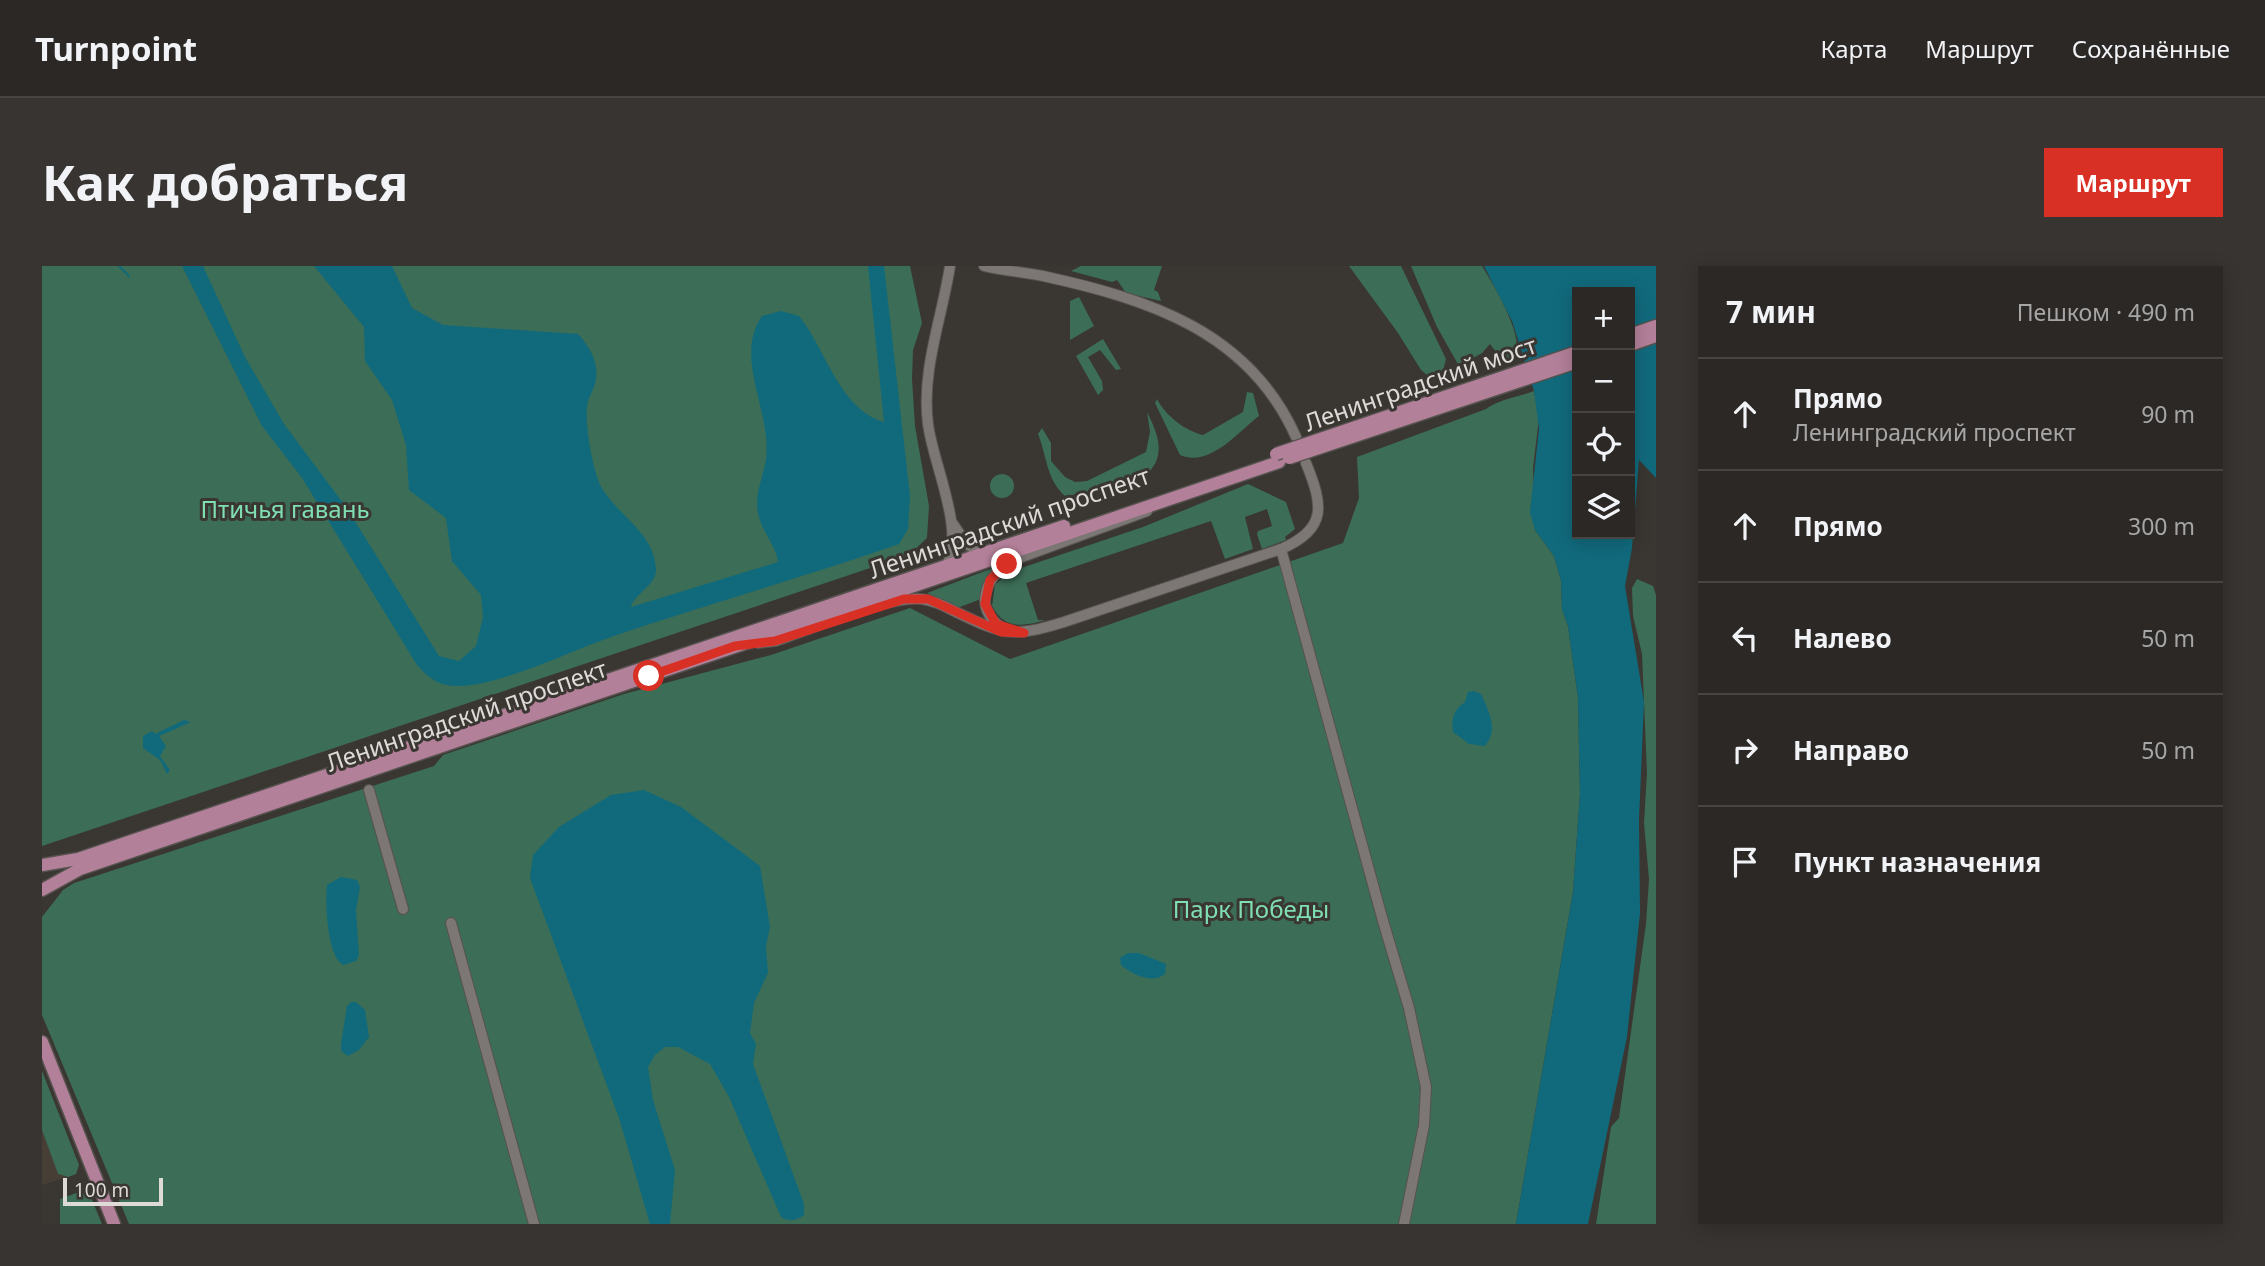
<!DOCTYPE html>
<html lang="ru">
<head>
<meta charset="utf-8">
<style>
  :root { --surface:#2c2826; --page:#383432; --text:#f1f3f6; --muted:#a6a6a7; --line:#484443; --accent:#d93025 }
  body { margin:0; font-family:"Noto Sans",sans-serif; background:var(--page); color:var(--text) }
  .controls { position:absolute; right:21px; top:21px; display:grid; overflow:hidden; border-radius:0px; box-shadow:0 4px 18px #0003 }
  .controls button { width:63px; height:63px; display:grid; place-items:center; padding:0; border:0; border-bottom:2px solid var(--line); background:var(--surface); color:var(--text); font:35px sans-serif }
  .scale { position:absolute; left:21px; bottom:18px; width:100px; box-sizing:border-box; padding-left:7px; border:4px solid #dddad8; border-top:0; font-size:19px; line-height:24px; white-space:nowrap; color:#dddad8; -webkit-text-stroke:5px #3a3632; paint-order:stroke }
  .stop { position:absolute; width:21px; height:21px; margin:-16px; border:5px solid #d93025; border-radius:50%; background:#fff }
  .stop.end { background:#d93025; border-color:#fff; box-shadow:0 2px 7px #0008 }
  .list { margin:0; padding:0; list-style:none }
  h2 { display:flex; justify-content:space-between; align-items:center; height:91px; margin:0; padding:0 28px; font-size:30px }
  h2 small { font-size:23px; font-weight:400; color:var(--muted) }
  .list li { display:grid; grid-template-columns:46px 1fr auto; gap:21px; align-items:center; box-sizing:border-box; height:112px; padding:0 28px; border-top:2px solid var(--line) }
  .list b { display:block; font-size:26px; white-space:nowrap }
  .list p { margin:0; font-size:23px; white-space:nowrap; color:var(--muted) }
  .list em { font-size:23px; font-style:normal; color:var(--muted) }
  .icon { flex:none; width:38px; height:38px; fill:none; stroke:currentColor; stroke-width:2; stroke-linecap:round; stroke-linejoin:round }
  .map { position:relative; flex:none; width:1614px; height:958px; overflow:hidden; border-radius:0px }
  header { display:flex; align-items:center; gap:42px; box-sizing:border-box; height:98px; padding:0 35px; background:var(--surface); border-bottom:2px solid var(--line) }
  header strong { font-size:33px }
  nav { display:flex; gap:38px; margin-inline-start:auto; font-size:24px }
  .intro { display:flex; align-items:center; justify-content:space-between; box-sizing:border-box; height:168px; padding:0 42px }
  h1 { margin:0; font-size:49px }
  .button { padding:18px 32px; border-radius:0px; background:var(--accent); color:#fff; font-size:24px; font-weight:700 }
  main { display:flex; gap:42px; padding:0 42px }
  aside { flex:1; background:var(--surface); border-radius:0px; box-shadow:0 4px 18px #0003 }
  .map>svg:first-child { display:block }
  .built { fill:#473e36 }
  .green { fill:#3c6d57 }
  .water { fill:#116a7c; fill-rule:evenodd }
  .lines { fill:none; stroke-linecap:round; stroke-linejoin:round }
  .stream { stroke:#116a7c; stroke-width:2 }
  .minor-casing { stroke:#56524f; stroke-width:12 }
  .major-casing { stroke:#56524f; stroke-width:15 }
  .minor { stroke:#7c7774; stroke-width:10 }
  .major { stroke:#b38099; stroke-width:12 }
  .major-bridge-casing { stroke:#56524f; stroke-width:15; stroke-linecap:butt }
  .major-bridge { stroke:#b38099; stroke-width:12 }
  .route { stroke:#d93025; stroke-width:9 }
  .labels { text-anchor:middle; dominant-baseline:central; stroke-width:6; stroke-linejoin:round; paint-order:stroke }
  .street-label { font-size:24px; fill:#dddad8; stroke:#3a3632 }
  .park-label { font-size:24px; fill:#7fdfb3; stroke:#3a3632 }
</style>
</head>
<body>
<header>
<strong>Turnpoint</strong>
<nav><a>Карта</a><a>Маршрут</a><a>Сохранённые</a></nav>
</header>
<div class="intro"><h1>Как добраться</h1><a class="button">Маршрут</a></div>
<main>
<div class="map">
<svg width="1614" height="958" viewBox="0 0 1614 958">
  <rect width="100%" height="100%" fill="#3a3632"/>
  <polygon class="built" points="0,864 16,908 26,911 0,919"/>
  <g class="green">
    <polygon points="0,0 868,0 880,57 871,84 870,113 873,160 887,240 885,272 867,289 0,580"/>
    <polygon points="1039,0 1120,0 1112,24 1116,26 1119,35 1084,27 1075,14 1070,16 1029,5"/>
    <polygon points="1307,0 1359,0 1404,93 1400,109 1391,114 1379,104 1356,67"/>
    <path d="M1369,0H1440C1452,19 1489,80 1470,98H1463L1448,78L1440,87L1417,100L1395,61Z"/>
    <polygon points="1037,31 1052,60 1028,74 1028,35"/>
    <polygon points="1061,73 1079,103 1074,104 1058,84 1046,91 1060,115 1061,124 1056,129 1034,90"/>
    <path d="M1492,125L1497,152L1491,202L1493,264L1512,290L1519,315L1520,343L1526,360L1536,432L1538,528L1531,626L1474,958H87L0,749V651L21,624L32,617L392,500L401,489L582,428L729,389L868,342L968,393L1301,277L1317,232L1315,191L1444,143C1457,133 1476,131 1492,125Z"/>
    <path d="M1205,126L1211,127L1217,150C1197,165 1168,202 1138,189L1113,137L1115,133C1124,150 1142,164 1161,169L1201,146Z"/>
    <path d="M1105,146C1115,166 1124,187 1108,205L1043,227L1023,230C1004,213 1005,190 996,168L1000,162L1009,177V195L1023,211L1033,216L1045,215L1104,186L1108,166Z"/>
    <circle cx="960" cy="220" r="12"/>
    <path d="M1206,218L1244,236L1253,263L1243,271L1244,274L1220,283L1215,268L1216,265L1230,260L1225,243L1203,251L1211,283L1183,293L1169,255L984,317L996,354H1003C980,361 962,363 950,340L953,319L967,306L1101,261Z"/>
    <polygon points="959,299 943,316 939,333 915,342 885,327"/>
    <polygon points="1595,313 1611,320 1614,329 1614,958 1554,958 1569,861 1577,852 1604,658 1607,613 1602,557 1605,507 1600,388 1591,350 1590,322"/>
    <polygon points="0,805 37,899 34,908 26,911 16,908 0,864"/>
    <polygon points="37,926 48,929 60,958 18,958 18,933"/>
  </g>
  <g class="water">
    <path d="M140,0H161L203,91L242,158L304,241L397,390L417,395L434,380L441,351L439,329L410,295L404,252L367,224L364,179L350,134L323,95L322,61L272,0H350L370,42L401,59L536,68C550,83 559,101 552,121C550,127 545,134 545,141C543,160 551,209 561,224C578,251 612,267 614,303C615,319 593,327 589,341L736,296C734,280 721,267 717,251C711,230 721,213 724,193C730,145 691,92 720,50L739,45L757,50C784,83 797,143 842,156L826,0H842L868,230L866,263L857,278C762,311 667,338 572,370C528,385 465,417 420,420C399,421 388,414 375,399L260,212L220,160Z"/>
    <path d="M1442,0H1614V212L1597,194L1590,282L1583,320L1602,436L1597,554L1598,647L1585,771L1546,958H1474L1531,626L1538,528L1536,432L1526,360L1520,343L1519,315L1512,290L1493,264L1488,246L1497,162L1492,125L1470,55ZM1535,26H1588V268H1535Z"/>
    <path d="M1432,425L1439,428C1447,446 1457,463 1443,480L1427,478L1411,466C1409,453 1412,443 1423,436L1426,426Z"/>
    <polygon points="142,454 149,456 117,470 124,480 118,490 128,504 125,508 118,494 101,482 101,470 110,465 113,468"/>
    <path d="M602,524L639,541L718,600L728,661L724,680L726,707L712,737L708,767L714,778L711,798L762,938V949C753,955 749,956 739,951L687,831L668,798L636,781H623L613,789L606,801L611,834L633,904L628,958H608L577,852L488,612L491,589L517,561L569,529Z"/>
    <path d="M299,611L315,614L318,621L314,644L317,689L314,695L301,699C285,689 283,637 285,619Z"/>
    <path d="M1097,687L1124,698L1123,708C1110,719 1090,708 1079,699L1078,692L1086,687Z"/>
    <polygon points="309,736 314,736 323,744 327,771 317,784 306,790 299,785 299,778 305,740"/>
  </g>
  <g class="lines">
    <polyline class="stream" points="77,0 87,10"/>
    <defs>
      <g id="minor">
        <path d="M942,0C962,5 982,6 1001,10C1106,33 1207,65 1254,171"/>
        <polyline points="911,258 924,277 938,288"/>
        <polyline points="1239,283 1341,655 1367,742 1384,821 1382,859 1362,958"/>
        <path d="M905,299C923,263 891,198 886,158C879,105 900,52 908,0"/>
        <path d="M961,362C929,343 944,308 972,294L1105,245"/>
        <path d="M716,377L733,375C770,363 843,330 879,333C891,334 903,340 914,346C962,369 970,372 1022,356L1239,283C1286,263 1281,239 1264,197"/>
        <polyline points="327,524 361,643"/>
        <polyline points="409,657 492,958"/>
      </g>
      <g id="major">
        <polyline points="1588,69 1614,60"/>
        <polyline points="1588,79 1614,70"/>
        <polyline points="0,599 36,593 1022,260"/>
        <polyline points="0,624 38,603 1237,196"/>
        <polyline points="0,776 72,958"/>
      </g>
    </defs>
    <use href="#minor" class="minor-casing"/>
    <use href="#major" class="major-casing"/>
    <use href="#minor" class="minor"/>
    <use href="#major" class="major"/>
    <defs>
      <g id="major-bridge">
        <polyline points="1234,188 1535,86"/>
        <polyline points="1247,192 1535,96"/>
      </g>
    </defs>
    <use href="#major-bridge" class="major-bridge-casing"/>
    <use href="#major-bridge" class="major-bridge"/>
  </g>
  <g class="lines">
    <polyline class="route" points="607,410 693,380 733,375 862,333 886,333 959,366 982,367 954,358 943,338 948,314 965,298"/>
  </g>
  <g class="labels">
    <g class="street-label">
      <text transform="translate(1378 117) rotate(-19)">Ленинградский мост</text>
      <text transform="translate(967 256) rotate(-19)">Ленинградский проспект</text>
      <text transform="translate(424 449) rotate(-19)">Ленинградский проспект</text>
    </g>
    <g class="park-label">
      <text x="243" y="242">Птичья гавань</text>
      <text x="1209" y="642">Парк Победы</text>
    </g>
  </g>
</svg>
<div class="controls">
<button>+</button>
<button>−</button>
<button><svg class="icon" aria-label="locate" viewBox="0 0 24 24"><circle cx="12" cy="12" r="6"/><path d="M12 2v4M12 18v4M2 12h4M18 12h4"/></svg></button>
<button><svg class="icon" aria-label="layers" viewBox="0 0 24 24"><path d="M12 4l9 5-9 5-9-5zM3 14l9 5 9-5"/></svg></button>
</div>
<div class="scale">100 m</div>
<div class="stop" style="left:607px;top:410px"></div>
<div class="stop end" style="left:965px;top:298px"></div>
</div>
<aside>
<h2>7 мин<small>Пешком · 490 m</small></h2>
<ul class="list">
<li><svg class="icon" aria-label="ahead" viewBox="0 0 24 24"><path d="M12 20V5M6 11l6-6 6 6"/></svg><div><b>Прямо</b><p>Ленинградский проспект</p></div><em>90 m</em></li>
<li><svg class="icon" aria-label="ahead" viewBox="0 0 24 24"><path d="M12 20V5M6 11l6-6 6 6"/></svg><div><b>Прямо</b></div><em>300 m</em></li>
<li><svg class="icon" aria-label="left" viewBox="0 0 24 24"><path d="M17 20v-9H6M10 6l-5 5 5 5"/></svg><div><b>Налево</b></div><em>50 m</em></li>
<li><svg class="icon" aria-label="right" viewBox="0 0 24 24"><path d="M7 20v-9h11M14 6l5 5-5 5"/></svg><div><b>Направо</b></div><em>50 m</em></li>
<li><svg class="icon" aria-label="arrive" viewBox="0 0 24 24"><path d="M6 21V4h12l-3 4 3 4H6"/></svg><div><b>Пункт назначения</b></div></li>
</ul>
</aside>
</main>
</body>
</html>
